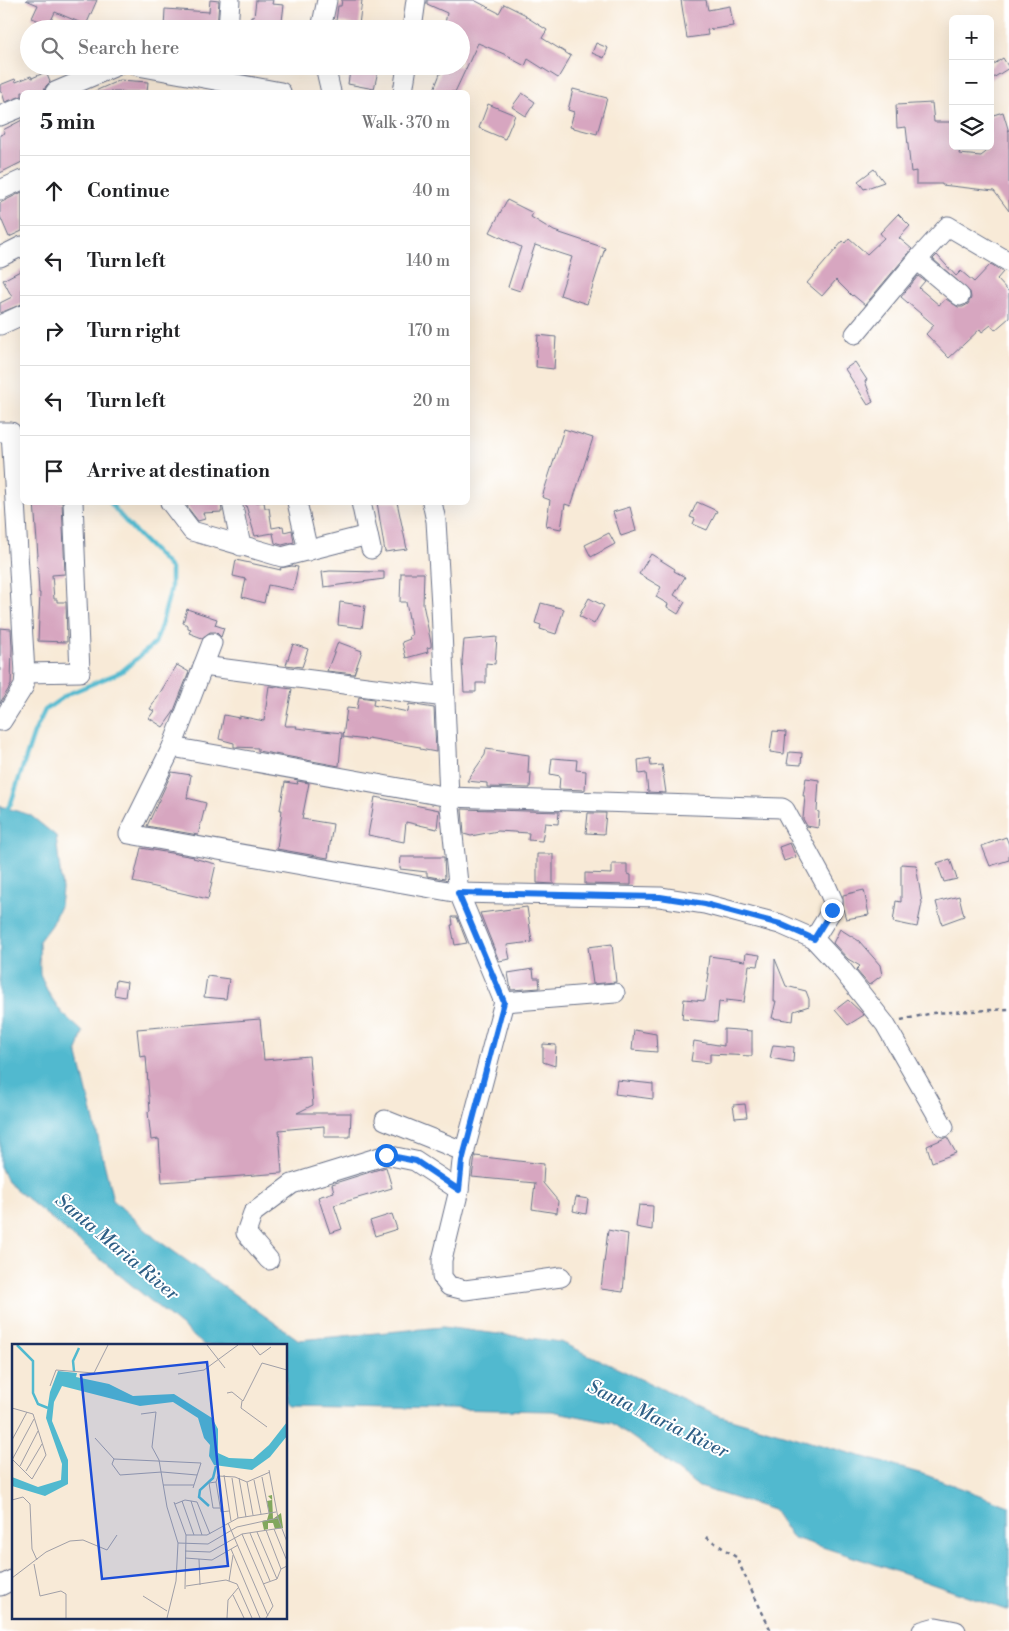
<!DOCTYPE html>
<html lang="en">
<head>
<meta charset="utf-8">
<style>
  :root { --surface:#fff; --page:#f2f2f2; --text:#202124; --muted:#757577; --line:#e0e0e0 }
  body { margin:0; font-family:"Libre Bodoni",serif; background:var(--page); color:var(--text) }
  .controls { position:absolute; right:15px; top:15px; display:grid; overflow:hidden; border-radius:8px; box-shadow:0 5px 20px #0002 }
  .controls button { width:45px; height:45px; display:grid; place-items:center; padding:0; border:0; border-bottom:1px solid var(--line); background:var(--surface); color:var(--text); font:25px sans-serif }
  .stop { position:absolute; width:15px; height:15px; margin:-11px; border:4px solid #1a73e8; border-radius:50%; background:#fff }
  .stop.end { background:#1a73e8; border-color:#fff; box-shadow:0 1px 5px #0008 }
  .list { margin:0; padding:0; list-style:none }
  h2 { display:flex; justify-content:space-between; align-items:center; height:65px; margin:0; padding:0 20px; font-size:21px }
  h2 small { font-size:16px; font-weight:400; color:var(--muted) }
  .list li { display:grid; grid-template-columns:32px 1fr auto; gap:15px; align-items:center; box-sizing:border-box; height:70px; padding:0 20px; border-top:1px solid var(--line) }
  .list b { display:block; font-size:19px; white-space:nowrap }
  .list em { font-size:16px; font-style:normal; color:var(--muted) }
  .icon { flex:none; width:28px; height:28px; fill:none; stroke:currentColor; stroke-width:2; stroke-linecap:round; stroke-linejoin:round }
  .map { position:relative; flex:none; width:1009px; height:1631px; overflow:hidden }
  .search { position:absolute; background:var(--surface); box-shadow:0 5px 20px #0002; left:20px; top:20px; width:450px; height:55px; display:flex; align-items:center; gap:12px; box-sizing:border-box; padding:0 18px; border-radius:28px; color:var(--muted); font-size:19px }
  .panel { position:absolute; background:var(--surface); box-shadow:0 5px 20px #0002; left:20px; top:90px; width:450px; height:415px; border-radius:8px }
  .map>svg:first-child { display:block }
  .water { fill:#51b9cf; stroke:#367496 }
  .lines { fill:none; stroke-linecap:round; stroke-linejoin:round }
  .stream { stroke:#51b9cf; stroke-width:4.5 }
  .building { fill:#d7a6c0 }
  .minor-casing { stroke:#687088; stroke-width:21 }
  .path { stroke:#687088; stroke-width:2.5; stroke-dasharray:4 4; stroke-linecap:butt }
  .minor { stroke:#fff; stroke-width:19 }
  .route { stroke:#1a73e8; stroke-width:6 }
  .labels { text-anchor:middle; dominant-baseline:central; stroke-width:4; stroke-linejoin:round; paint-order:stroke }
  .water-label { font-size:19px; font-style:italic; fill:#2e5f86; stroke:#fff }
  .inset-river { fill:none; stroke:#51b9cf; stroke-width:2.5 }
  .inset-road { fill:none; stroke:#a09fa7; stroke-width:1 }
  .view { fill:#1d4ed8; fill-opacity:0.15; stroke:#1d4ed8; stroke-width:2.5 }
  .inset-edge { fill:none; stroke:#1b2f5e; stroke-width:2.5 }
</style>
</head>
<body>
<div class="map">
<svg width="1009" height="1631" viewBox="0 0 1009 1631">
  <rect width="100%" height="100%" fill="#fff"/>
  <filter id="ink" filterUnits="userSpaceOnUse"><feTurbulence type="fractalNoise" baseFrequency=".02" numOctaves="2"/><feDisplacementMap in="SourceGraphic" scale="10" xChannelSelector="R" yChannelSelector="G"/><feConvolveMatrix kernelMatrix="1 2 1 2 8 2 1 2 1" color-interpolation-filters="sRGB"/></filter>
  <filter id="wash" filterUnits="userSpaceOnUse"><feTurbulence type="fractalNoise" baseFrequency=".0096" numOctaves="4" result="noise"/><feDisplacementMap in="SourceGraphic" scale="20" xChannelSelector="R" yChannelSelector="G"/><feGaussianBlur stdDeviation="1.12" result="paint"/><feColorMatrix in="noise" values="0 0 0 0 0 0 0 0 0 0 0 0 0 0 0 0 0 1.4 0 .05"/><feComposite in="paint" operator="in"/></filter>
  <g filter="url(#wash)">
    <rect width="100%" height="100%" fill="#f8ead7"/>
    <polygon class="water" points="0,806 30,815 56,836 62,889 60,906 51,925 39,941 40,975 49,994 62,1013 83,1032 77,1051 113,1200 156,1239 299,1340 443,1327 561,1342 720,1416 926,1475 1009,1506 1009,1611 869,1562 791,1537 773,1510 699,1487 659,1456 612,1423 552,1411 289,1406 286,1404 286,1345 204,1345 198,1340 7,1182 0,1166"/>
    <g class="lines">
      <path class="stream" d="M0,819L11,803L34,733L45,710L68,694L121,672L155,643L161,626L171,588V569C151,546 127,527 110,502"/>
    </g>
    <g id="blocks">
      <g class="building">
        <polygon points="26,0 97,0 86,25 55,12 49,25 32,18 38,5"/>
        <polygon points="210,0 219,1 217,29 164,29 165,9 209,12"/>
        <polygon points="256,0 273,0 272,4 284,5 281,29 250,29 251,17 254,17"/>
        <polygon points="342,0 362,0 359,25 336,21 338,6 341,6"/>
        <polygon points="427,0 474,0 499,13 504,4 526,15 525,16 547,30 542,38 571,56 558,78 528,59 525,66 510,58 511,57 478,43 455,92 433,92 443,66 461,66 461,29 444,29 447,13 427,4"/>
        <polygon points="681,0 706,0 708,10 730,6 733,26 707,30 708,35 687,38"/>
        <polygon points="596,43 608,48 604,58 592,53"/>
        <polygon points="1003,58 1009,68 990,80 990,67"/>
        <polygon points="365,66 379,66 374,89 348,84 350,71 364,74"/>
        <polygon points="46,72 50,82 46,86 44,91 22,92 22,96 5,102 2,92 0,92 0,85 15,79 16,82 31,76 32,78"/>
        <polygon points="120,80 148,82 147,92 93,92"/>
        <polygon points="573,89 607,98 597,134 570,127 574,112 568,110"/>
        <polygon points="522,93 535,102 526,116 512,107"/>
        <polygon points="932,103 934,122 953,122 953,146 961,146 959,154 981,156 990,149 990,116 1003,112 1009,132 1009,211 994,191 942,185 942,184 916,184 916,171 911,172 906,127 897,128 896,105"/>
        <polygon points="488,104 515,115 505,139 479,128"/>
        <polygon points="22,120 22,162 0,173 0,135 5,133 3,130"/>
        <polygon points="874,169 884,182 864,189 858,181"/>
        <polygon points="22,192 22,231 9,237 0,216 0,203"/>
        <polygon points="507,200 533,213 531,217 554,231 605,248 587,304 560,295 572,257 535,245 520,291 508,287 521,247 490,232"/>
        <polygon points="898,214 910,226 899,238 912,249 865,305 853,295 852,296 836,280 822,296 807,283 843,241 845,243 849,238 867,254 884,238 880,233"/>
        <polygon points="937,255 956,276 961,271 974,282 991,264 1003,272 997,279 1009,292 1009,318 995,330 991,325 982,332 980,329 949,358 926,334 934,325 901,297 918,276 925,281 919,288 939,305 946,299 958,307 963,307 968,304 971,298 970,292 933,259"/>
        <polygon points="22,270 22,304 0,313 0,303 12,297 3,280"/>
        <polygon points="538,335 556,337 554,369 536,367"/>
        <polygon points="855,362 867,380 865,381 873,402 868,405 845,369"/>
        <polygon points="564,429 593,438 571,506 565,504 561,529 546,526 550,500 542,497"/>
        <polygon points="34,502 62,502 65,574 52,575 54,599 57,599 57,602 66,602 67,642 38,641 40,593 39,593 37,556 38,556"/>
        <polygon points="187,502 221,502 222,512 203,513 205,519 198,521 188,508"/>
        <polygon points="245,502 264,502 265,508 269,508 272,528 283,526 284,532 292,530 294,542 282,545 275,543 273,533 255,536"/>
        <polygon points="377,502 397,502 407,549 385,552"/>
        <polygon points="697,502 717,511 707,530 693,524 695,519 690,517"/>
        <polygon points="630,507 636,531 621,536 613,512"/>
        <polygon points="609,533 615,544 591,557 585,545"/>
        <polygon points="651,554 675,569 674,571 685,577 674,595 685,602 678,614 667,607 668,604 656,597 661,587 639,574"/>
        <polygon points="236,560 281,570 280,568 292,566 298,567 293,590 268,585 264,603 242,597 246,579 233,576"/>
        <polygon points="330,571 384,572 384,579 324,587 322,572"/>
        <polygon points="401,573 424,573 423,604 431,643 431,647 427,648 428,652 406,658 402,642 410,639 409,636 412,635 406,602 400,602"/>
        <polygon points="589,598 604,606 594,624 579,616"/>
        <polygon points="340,602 365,606 362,628 338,625"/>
        <polygon points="541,603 564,609 556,634 540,629 541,625 535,623"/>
        <polygon points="187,609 217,619 215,625 224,628 221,637 216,632 210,632 202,638 189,633 191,629 188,628 188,625 183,623"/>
        <polygon points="0,628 11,629 12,647 11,685 0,703"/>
        <polygon points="497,637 495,664 486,663 486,683 476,683 476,692 464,692 462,662 464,640"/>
        <polygon points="338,642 362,651 354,674 327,671"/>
        <polygon points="293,644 308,649 302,667 286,665"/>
        <polygon points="177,665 189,672 173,713 163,727 149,718 154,711 150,709"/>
        <polygon points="269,686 292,689 285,726 297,726 296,728 342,733 339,766 258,751 258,748 234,747 234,743 219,739 224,715 239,718 239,716 264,721"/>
        <polygon points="359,697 374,699 373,705 408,712 409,704 434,708 436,752 420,749 420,747 368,738 367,740 343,737 347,708 357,709"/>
        <polygon points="773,731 786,732 784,754 770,752"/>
        <polygon points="486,749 529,755 528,773 531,773 530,788 487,787 487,783 467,781 485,755"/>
        <polygon points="789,752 802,753 801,765 787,764"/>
        <polygon points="552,758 577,760 576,770 586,771 585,790 559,789 560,776 550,774"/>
        <polygon points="650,758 651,766 662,765 666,793 648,792 646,773 639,774 638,760"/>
        <polygon points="172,772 191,775 187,798 206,803 198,835 147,826"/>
        <polygon points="806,778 819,780 817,811 819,812 818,828 807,826 803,819 805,796 803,796"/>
        <polygon points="297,781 309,783 302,819 333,824 328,858 277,849 282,810 280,810 285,782 298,784"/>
        <polygon points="375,797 439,810 437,829 406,822 404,842 368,835"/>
        <polygon points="462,809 559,812 558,824 545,823 542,841 528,840 529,833 498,831 471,836 464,834"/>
        <polygon points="588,813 606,813 604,834 586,833"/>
        <polygon points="1006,837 1009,845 1009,860 990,866 982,846"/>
        <polygon points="790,843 796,857 784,861 779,847"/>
        <polygon points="141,848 194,857 193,858 216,864 208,899 133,882"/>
        <polygon points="537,854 553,854 553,884 537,883"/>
        <polygon points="401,857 444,857 445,879 427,876 427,872 400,869"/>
        <polygon points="950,859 957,879 944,882 937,863"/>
        <polygon points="612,864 627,864 627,874 631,875 631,885 585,884 585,873 612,874"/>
        <polygon points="901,864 916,865 922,903 917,927 893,922 896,901 901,902"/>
        <polygon points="864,890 869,915 846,919 843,909 843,895"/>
        <polygon points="959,896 964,916 942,924 936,902"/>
        <polygon points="527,907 532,942 507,945 510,959 499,961 480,913"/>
        <polygon points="452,917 457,917 467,943 455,945 451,925 453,925"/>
        <polygon points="840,929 859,941 880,965 882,975 869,985 856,970 860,966 848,959 833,943"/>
        <polygon points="612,944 616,982 593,984 588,947"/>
        <polygon points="746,953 760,955 758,966 749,965 744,1002 726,1000 726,1003 719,1002 717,1022 682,1019 684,999 705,1001 709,974 707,974 709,956 745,961"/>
        <polygon points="775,959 786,986 806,991 809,999 809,1006 794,1011 793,1021 772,1018 776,1001 774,1001"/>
        <polygon points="533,969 534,978 539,978 540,988 511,990 508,973"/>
        <polygon points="207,976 229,979 226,999 204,997"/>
        <polygon points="116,980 127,982 125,997 114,995"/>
        <polygon points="848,1000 864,1015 848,1025 835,1010"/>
        <polygon points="260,1019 264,1060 309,1056 313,1105 297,1113 351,1113 350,1137 324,1137 324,1126 279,1130 282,1173 162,1182 159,1139 151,1140 148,1112 150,1111 146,1056 140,1057 137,1029"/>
        <polygon points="724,1029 752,1031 752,1056 710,1054 710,1063 691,1061 694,1041 724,1046"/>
        <polygon points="634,1030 656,1034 657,1052 632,1050"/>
        <polygon points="543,1044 556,1045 555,1066 543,1062"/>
        <polygon points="773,1045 794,1047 793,1062 770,1058"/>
        <polygon points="617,1080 653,1084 653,1099 615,1094"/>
        <polygon points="745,1104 747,1117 735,1118 733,1105"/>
        <polygon points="947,1137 956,1153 932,1162 927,1146"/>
        <polygon points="475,1156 544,1164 543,1183 558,1201 557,1213 532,1209 535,1183 472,1177"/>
        <polygon points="386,1167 392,1188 334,1205 342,1229 330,1233 318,1197 334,1192 332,1184"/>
        <polygon points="576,1197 588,1199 586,1214 573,1211"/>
        <polygon points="639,1205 653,1206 652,1230 636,1227"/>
        <polygon points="392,1214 397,1229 375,1236 370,1221"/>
        <polygon points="608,1230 628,1234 623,1292 601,1289"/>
      </g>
    </g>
  </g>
  <g filter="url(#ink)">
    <use href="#blocks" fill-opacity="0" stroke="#687088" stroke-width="1"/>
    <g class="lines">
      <defs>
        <g id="minor">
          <polyline points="228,29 230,0"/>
          <polyline points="321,29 327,0"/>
          <polyline points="412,29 416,0"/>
          <polyline points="138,66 281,92"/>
          <polyline points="325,66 331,92"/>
          <polyline points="55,92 116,66"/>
          <polyline points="403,92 407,66"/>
          <polyline points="0,116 22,107"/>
          <polyline points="0,190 22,180"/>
          <polyline points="0,257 22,246"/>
          <polyline points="917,260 960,296"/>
          <polyline points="0,325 22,315"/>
          <polyline points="855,334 917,260 948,226 1009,262"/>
          <polyline points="0,432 11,432 25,673 24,686 2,721 0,721"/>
          <polyline points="170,502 192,531 282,557 368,535"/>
          <polyline points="232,502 241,546"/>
          <polyline points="297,502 308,551"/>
          <polyline points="361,502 371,549"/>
          <polyline points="432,502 436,521 441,606 449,797 459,893 504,1002 462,1161 459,1190 442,1260 442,1277 449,1286 465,1290 561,1277"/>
          <polyline points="212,643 172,747 129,834 459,893 660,897 705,904 780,924 814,939"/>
          <polyline points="203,666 445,697"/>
          <polyline points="25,673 80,672 73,502"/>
          <polyline points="172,747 449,797 782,808 785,810 826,885 833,901 832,910 814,939 840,967 885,1024 944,1127"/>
          <polyline points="504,1002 615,993"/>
          <polyline points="385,1120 465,1152"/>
          <polyline points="269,1260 246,1233 253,1213 292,1184 386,1155 415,1161 459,1190"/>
          <polyline points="0,1586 14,1579"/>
          <polyline points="922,1631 936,1627 956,1631"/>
        </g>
      </defs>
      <use href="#minor" class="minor-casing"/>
      <g class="path">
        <polyline points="901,1020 933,1013 1009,1009"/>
        <polyline points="706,1537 736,1557 771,1631"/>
      </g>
      <use href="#minor" class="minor"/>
    </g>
  </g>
  <g class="lines" filter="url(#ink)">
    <polyline class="route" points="386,1155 416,1161 459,1190 462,1161 504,1002 458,893 660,897 705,904 780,924 814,939 832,910"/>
  </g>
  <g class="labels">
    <g class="water-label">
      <text transform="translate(117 1247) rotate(40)">Santa Maria River</text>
      <text transform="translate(658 1419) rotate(26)">Santa Maria River</text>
    </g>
  </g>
  <g transform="translate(12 1344)">
    <rect width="275" height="275" fill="#f8ead7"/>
    <path d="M260,151L261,175L269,169L271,184L263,185L261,179H256V185L252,186L250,177L255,176L257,169L255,157L260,156L256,152Z" fill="#81a75d"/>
    <path d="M46,27L65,29L64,33L97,40L121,52L162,50L200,74L206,85V109L217,114L241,115L257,101L275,78V92L258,113L240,126L202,121L197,112L198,101L192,94L186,74L161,58L128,62L50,42L42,58L40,77L56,116V140L33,152L0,142V133L26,143L49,136L50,120L34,74L38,48Z" fill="#51b9cf"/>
    <path class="inset-river" d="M5,1L21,17V49L26,60L36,64M62,27L61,17L67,4M197,162L187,153L188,146L201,134L204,122"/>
    <path class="inset-road" d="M195,1L213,24M240,1L248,11L259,3M166,30L192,26L226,1M38,42L44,26L82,29L96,1M215,49L220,48L231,57L250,19L275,26M230,57L229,64L255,83M0,64L21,70L34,111L20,135L0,115M129,70L144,68L140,103L147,116L155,163L166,199L164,237L155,274M83,94L102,115L100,120L108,131L150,128L185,131M0,96L15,68M102,115L189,119L181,144M0,116L22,75M8,122L26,87M257,126L266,174L275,198M14,127L30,100M212,131L219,177M250,133L257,169M220,134L226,174M227,134L234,173M242,136L249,170M204,138L197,139L201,164H208M235,138L241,171M151,141H182M0,156L11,153L18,160L20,205L25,216M170,157L182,191M179,157L190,191M162,158L174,191L173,245M163,160L173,156L185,158L198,190M217,167L209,168L204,138L206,132L223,133L235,138L258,128M216,179L256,272M262,185L275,217M254,186L269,225M245,188L265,235M238,189L258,237M230,190L261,262L254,274M174,191H195L226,174L264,168M166,199L196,200L225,183L266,174M219,205L248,274M173,207L198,208L230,190L269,184M173,214L200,216L226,201M187,215L188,241M22,220L28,252L49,247L54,250V274M0,234L34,208L58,197L71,196L95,206L105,191M217,237L221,211M251,240L265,235L269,225L275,222M174,242L214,236L225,240L240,274M221,251L232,274M131,252L155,267M215,274L216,256L226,244"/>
    <path class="view" d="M195,18L216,222L90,235L69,31Z"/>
    <rect width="275" height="275" class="inset-edge"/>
  </g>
</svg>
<div class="controls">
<button>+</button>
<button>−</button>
<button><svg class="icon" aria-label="layers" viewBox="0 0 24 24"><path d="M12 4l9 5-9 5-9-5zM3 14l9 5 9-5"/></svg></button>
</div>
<div class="stop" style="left:386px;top:1155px"></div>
<div class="stop end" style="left:832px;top:910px"></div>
<div class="search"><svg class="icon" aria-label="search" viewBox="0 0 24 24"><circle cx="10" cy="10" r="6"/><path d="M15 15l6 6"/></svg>Search here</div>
<section class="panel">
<h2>5 min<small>Walk · 370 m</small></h2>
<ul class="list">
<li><svg class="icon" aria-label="ahead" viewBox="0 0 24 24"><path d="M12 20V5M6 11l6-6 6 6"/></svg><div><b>Continue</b></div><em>40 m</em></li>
<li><svg class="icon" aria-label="left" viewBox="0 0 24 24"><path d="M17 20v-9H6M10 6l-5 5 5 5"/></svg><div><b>Turn left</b></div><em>140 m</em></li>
<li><svg class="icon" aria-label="right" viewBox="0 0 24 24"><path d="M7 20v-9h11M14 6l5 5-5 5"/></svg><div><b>Turn right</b></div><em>170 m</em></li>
<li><svg class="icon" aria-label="left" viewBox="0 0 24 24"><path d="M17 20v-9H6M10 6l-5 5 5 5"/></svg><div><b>Turn left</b></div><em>20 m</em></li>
<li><svg class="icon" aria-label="arrive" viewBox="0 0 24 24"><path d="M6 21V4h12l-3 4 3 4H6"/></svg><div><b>Arrive at destination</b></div></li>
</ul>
</section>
</div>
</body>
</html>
